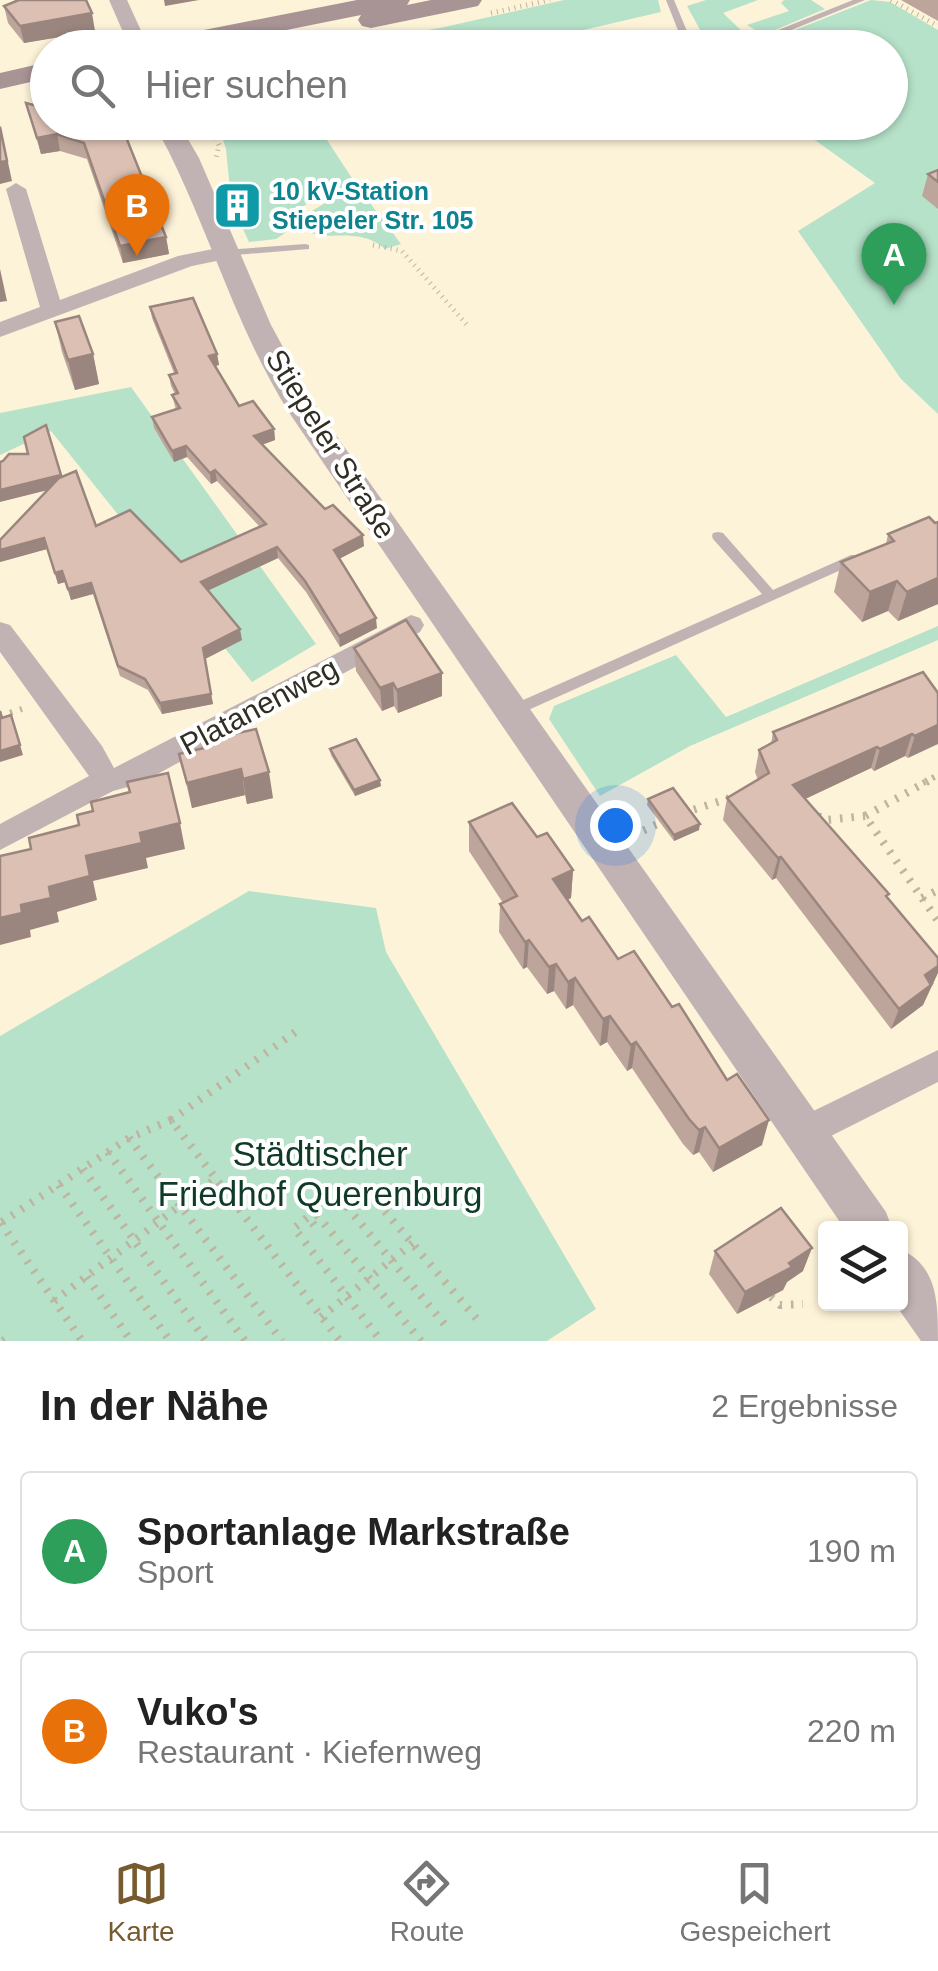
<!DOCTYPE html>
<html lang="de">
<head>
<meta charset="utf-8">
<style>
  :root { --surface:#fff; --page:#f2f2f2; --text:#222; --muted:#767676; --line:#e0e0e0; --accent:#775a2e }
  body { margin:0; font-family:Arial,sans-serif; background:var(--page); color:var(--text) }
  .controls { position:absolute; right:30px; bottom:30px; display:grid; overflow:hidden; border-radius:10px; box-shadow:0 2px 8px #0004 }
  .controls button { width:90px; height:90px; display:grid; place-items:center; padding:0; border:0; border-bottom:2px solid var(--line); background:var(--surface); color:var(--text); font:50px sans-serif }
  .you { position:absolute; left:615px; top:825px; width:35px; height:35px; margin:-25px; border:8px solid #fff; border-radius:50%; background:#1a73e8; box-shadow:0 0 0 15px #1a73e833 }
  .badge { display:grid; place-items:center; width:65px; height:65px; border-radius:50%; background:var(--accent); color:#fff; font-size:32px; font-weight:700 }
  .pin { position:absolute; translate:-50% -82px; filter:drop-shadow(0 2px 5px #0008) }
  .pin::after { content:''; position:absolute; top:52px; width:35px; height:30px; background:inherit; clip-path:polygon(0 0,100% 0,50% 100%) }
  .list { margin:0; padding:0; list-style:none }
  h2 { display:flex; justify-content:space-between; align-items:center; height:130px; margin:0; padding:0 40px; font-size:42px }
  h2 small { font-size:32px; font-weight:400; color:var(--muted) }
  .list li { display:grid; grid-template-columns:65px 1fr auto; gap:30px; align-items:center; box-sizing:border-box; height:160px; margin:0 20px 20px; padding:0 20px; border:2px solid var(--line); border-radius:10px }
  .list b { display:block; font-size:38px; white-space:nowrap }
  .list p { margin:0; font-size:32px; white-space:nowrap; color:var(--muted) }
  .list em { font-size:32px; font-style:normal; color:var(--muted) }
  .icon { flex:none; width:55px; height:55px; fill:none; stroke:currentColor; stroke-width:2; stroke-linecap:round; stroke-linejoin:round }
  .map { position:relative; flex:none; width:938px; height:1341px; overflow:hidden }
  .search { position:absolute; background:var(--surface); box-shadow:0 2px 8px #0004; left:30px; right:30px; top:30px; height:110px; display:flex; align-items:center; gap:25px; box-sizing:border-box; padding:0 35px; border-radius:55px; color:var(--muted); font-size:38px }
  .sheet { height:490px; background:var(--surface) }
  nav { display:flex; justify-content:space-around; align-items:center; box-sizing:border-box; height:140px; border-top:2px solid var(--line); background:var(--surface); font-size:28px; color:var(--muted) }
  nav a { display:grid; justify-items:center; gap:5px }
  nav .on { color:var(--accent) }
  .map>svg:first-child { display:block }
  .green { fill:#b6e2c9 }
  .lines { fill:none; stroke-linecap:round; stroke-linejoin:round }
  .path-far2 { stroke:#bdb59f; stroke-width:5; stroke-dasharray:1 5; stroke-linecap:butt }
  .path-far1 { stroke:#bdb59f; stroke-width:6; stroke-dasharray:2.5 8; stroke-linecap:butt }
  .path { stroke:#bdb59f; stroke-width:8; stroke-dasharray:2.5 9; stroke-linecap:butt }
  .service { fill:#c1b3b4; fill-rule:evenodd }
  .minor { fill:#c1b3b4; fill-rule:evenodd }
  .tertiary { fill:#c1b3b4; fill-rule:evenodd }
  .secondary { fill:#a89395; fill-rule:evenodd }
  .wall { fill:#bda59b }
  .shaded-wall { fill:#9a867e }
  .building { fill:#dcc0b4; stroke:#9a867e; stroke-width:2.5 }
  .labels { text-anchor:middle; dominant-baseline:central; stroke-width:8; stroke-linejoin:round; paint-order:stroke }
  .far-culture-label { font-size:25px; font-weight:bold; fill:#0d838f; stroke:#fff; text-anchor:start }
  .street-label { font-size:30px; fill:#312e23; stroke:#fff }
  .near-park-label { font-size:35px; fill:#0e3a26; stroke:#fff }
</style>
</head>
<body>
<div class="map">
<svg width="938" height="1341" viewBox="0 0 938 1341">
  <rect width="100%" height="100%" fill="#fdf3d8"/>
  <g class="green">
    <polygon points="564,0 658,0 661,12 510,47 320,47 440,28"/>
    <polygon points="706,0 758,0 723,13 750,39 728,47 709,46 687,6"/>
    <polygon points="784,0 811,0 825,9 763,35 747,25 789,11 781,3"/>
    <polygon points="871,0 890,2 938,30 938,414 901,379 798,231 875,183 791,123 890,122 890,48 749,48"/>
    <polygon points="218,123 316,123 357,186 309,202 294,214 288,231 276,239 249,242 234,210 244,208 242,199 231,200 226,149"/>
    <path d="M361,191L401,244L385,249C356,223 318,247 302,226L304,216L333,198Z"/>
    <polygon points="131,387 316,644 252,682 51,431 0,455 0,413"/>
    <polygon points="938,626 938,640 690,746 600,796 549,719 554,706 676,655 726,717"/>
    <polygon points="249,891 376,908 386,952 596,1309 547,1341 0,1341 0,1036"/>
  </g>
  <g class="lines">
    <g class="path-far2">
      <polyline points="891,0 938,26"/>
      <polyline points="491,13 550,0"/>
      <polyline points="298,48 356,36"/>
      <polyline points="209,122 219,145 216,158"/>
      <polyline points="373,245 402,251 469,327"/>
    </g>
    <g class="path-far1">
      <polyline points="0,716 22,709"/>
      <polyline points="923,783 938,775"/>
    </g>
    <g class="path">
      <polyline points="928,781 865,816 938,921"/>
      <polyline points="683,813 733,797"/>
      <polyline points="818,816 826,820 865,816"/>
      <polyline points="633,835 667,820"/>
      <polyline points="922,898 938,890"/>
      <polyline points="171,1120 301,1028"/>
      <polyline points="129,1138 282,1341"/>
      <polyline points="108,1152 245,1341"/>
      <polyline points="83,1169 206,1341"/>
      <polyline points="59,1185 170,1341"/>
      <polyline points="370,1194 482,1325"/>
      <polyline points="347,1207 446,1326"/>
      <polyline points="317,1215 421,1341"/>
      <polyline points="2,1222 129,1138 171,1120 340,1341"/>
      <polyline points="1,1223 82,1341"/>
      <polyline points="314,1225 308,1217 294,1228 381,1341"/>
      <polyline points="87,1277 131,1341"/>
      <polyline points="771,1297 780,1305 803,1304"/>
      <polyline points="54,1301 214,1180"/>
      <polyline points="321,1317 413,1243"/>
      <polyline points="3,1341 12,1335"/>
    </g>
    <g class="service">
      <polygon points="666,0 674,0 694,48 685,48"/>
      <polygon points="853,0 865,0 747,48 733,48"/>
      <polygon points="305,244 309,245 309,249 224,256 219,253 224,250"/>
      <polygon points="718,532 723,533 773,590 851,555 861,555 862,558 861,561 515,716 505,716 503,712 505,708 762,594 713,539 712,536 713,533"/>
    </g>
    <g class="minor">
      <polygon points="109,0 127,0 149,48 130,48"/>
      <polygon points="16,183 26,189 60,300 178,256 223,247 234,253 231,258 192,266 0,337 0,322 40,307 6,189"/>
      <polygon points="411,615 420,618 424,625 420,632 139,784 113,791 0,850 0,824 89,776 0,652 0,622 10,625 102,746 114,768"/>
      <polygon points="938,1050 938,1082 815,1144 803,1149 791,1144 786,1133 791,1122"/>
    </g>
    <g class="tertiary">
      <path d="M153,122H178L199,158L271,325L314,404L886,1212L892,1228H844L290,414C232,323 206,216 153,122Z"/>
      <path d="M900,1249C938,1266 938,1303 938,1341H921L895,1304H900Z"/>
    </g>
    <g class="secondary">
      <polygon points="357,0 410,0 407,5 431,0 482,0 478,6 371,28 362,26 358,20 361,15 196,48 140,48 153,40"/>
      <polygon points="48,62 48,78 0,89 0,73"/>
    </g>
  </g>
  <g class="wall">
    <polygon points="14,0 86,0 95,31 24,43 8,23 4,6 15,1"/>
    <polygon points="901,0 938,0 938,21"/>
    <polygon points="26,103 48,109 120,122 166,237 169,254 123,263 87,159 60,151 41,154"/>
    <polygon points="938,170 938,209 922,196 928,174"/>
    <polygon points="150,307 217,354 219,365 215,366 239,406 274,429 275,440 262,445 364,546 339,559 377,628 340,647 306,592 278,558 208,590 242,640 205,659 213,704 162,714 148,690 120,676 93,594 71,600 65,582 58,584 47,549 0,562 0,550 62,477 96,526 181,562 259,526 217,481 211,484 187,457 174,462 154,428 152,417 176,410 172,395 175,394 171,386 169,375 174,373 152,318"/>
    <polygon points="55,322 93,354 99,384 75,390 62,352"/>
    <polygon points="938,522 938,604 898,621 888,611 862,622 834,592 841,562 886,544 888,534"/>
    <polygon points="354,648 442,673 442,696 398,713 394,706 382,711 356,671"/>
    <polygon points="938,693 908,758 905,756 874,771 871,768 805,799 888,898 934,984 931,985 923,1005 891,1029 776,878 772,880 723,820 727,798 758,780 755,772 759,750 771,744 773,732"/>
    <polygon points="203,749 273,798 247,804 245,795 192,808 179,754"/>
    <polygon points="330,749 381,786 355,796 331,755"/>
    <polygon points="648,799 699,830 674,841 647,805"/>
    <polygon points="469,822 537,837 573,870 571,898 568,899 582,921 618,959 762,1145 713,1172 699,1152 693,1155 683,1144 632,1068 627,1071 607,1042 600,1046 573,1005 566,1009 554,991 547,994 527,967 523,969 499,932 500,904 503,903 469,851"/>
    <polygon points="715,1251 803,1271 787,1282 783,1290 737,1314 709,1274"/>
  </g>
  <g class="shaded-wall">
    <polygon points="164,0 199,0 165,6"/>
    <polygon points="92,13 95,31 24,43 20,26"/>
    <polygon points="0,125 12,181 0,184"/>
    <polygon points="57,134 60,151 41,154 37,138"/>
    <polygon points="166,237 169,254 123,263 120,246"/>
    <polygon points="0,269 7,301 0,302"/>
    <polygon points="93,354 99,384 75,390 68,360"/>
    <polygon points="217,354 219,365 211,367 209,356"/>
    <polygon points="274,429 275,440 255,447 254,436"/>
    <polygon points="186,446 187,457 174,462 172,451"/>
    <polygon points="215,470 217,481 211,484 210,473"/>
    <polygon points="61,475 64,486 0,502 0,490"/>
    <polygon points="363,535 364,546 335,561 334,550"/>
    <polygon points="44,538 47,549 0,562 0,550"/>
    <polygon points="277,547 278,558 203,593 201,582"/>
    <polygon points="938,565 938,604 898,621 907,592"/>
    <polygon points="62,571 65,582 58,584 55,573"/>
    <polygon points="897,581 888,611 862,622 870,592"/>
    <polygon points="91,583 93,594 71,600 68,589"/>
    <polygon points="376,618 377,628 340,647 339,636"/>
    <polygon points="240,629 242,640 205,659 203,648"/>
    <polygon points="442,673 442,696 398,713 397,690"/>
    <polygon points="393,683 394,706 382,711 380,688"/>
    <polygon points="211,694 213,704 162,714 160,703"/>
    <polygon points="938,725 938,744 908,758 915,736"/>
    <polygon points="912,734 905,756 874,771 880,749"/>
    <polygon points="20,745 23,755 0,762 0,751"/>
    <polygon points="877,747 871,768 788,807 793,785"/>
    <polygon points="241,769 245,795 192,808 187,783"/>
    <polygon points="269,772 273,798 247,804 243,779"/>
    <polygon points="380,780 381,786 355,796 354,790"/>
    <polygon points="180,823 185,849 146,858 148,868 93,881 97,900 57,912 59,922 30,930 31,937 0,945 0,918 49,887 86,856 140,833"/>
    <polygon points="700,824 699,830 674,841 674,835"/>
    <polygon points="781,857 776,878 772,880 778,858"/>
    <polygon points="573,870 571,898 552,907 553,879"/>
    <polygon points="529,940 527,967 523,969 525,942"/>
    <polygon points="556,964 554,991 547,994 549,967"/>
    <polygon points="938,966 938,973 923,1005 891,1029 899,1009 925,975"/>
    <polygon points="575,978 573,1005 566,1009 568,982"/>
    <polygon points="610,1016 607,1042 600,1046 603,1019"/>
    <polygon points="636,1042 632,1068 627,1071 631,1045"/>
    <polygon points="769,1120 762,1145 713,1172 719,1148"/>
    <polygon points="705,1127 699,1152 693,1155 699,1130"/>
    <polygon points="812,1248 803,1271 787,1282 783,1290 737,1314 745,1292"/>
  </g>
  <g class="building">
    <polygon points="19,0 86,0 92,13 20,26 4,6"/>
    <polygon points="26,103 48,109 48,122 120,122 166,237 120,246 84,143 57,134 37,138"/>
    <polygon points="0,127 7,161 0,162"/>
    <polygon points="938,170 938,182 928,174"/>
    <polygon points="193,298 217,354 209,356 239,406 253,401 274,429 254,436 325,509 333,505 363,535 334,550 376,618 339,636 305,581 277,547 201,582 240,629 203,648 211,694 160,703 145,679 118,666 91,583 68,589 62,571 55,573 44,538 0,550 0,540 59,478 76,471 96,526 130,510 181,562 266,524 215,470 210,473 186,446 172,451 152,417 180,408 172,395 178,393 169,375 177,373 150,307"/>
    <polygon points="79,316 93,354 68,360 55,322"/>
    <polygon points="46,425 61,475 0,490 0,462 3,461 9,454 28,454 24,437"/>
    <polygon points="929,517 935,523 938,522 938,578 907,592 897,581 870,592 841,562 894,541 888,534"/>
    <polygon points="406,620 442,673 397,690 393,683 380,688 354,648"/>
    <polygon points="923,672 938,693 938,725 915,736 912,734 880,749 877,747 793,785 889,894 886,896 938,958 938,966 925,975 931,985 899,1009 781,857 778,858 727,798 769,773 759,750 777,740 773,732"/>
    <polygon points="0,711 2,718 11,715 20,745 0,751"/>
    <polygon points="256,729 269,772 243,779 241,769 187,783 179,754 204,748 202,741"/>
    <polygon points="356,739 380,780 354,790 330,749"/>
    <polygon points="168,773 180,823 140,833 142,843 86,856 90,876 49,887 51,898 21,905 22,913 0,918 0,856 31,849 29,838 79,825 77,815 93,811 91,802 130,792 127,782"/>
    <polygon points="673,788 700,824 674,835 648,799"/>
    <polygon points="512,803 537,837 547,833 573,870 553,879 582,921 589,917 618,959 634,951 672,1007 679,1004 727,1080 737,1074 769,1120 719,1148 705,1127 699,1130 689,1119 636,1042 631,1045 610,1016 603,1019 575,978 568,982 556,964 549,967 529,940 525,942 500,904 517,896 469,822"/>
    <polygon points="781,1208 812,1248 789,1263 792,1267 745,1292 715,1251"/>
  </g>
  <defs>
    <symbol id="building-square" viewBox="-11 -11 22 22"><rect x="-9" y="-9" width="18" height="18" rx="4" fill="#0f9aa8" stroke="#fff"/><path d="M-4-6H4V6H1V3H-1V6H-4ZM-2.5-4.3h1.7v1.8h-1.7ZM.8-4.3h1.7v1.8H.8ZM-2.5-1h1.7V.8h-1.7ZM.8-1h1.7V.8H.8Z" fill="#fff"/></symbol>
  </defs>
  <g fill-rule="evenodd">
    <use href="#building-square" x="210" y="178" width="55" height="55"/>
  </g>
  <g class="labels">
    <g class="far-culture-label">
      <text x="272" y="191">10 kV-Station<tspan x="272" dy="29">Stiepeler Str. 105</tspan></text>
    </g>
    <g class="street-label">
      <text transform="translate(331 444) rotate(58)">Stiepeler Straße</text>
      <text transform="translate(259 706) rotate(-28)">Platanenweg</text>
    </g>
    <g class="near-park-label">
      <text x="320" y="1153">Städtischer<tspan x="320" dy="40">Friedhof Querenburg</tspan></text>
    </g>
  </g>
</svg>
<div class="controls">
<button><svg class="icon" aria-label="layers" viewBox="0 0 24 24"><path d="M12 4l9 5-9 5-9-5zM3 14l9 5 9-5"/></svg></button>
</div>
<div class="you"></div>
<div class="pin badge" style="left:894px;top:305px;background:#2e9e5b">A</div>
<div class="pin badge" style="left:137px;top:256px;background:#e8710a">B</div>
<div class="search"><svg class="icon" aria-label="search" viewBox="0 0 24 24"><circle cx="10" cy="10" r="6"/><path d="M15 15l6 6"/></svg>Hier suchen</div>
</div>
<section class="sheet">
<h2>In der Nähe<small>2 Ergebnisse</small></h2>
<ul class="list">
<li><span class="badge" style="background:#2e9e5b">A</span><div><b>Sportanlage Markstraße</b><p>Sport</p></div><em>190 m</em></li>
<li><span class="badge" style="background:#e8710a">B</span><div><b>Vuko's</b><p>Restaurant · Kiefernweg</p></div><em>220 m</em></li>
</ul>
</section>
<nav>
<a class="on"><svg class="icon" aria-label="map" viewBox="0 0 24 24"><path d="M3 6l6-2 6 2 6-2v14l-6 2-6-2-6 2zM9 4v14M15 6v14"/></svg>Karte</a>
<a><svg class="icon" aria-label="directions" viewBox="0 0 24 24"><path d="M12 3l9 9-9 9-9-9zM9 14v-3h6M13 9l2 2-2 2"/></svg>Route</a>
<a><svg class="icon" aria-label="saved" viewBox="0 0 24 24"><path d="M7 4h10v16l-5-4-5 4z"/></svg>Gespeichert</a>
</nav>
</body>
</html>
